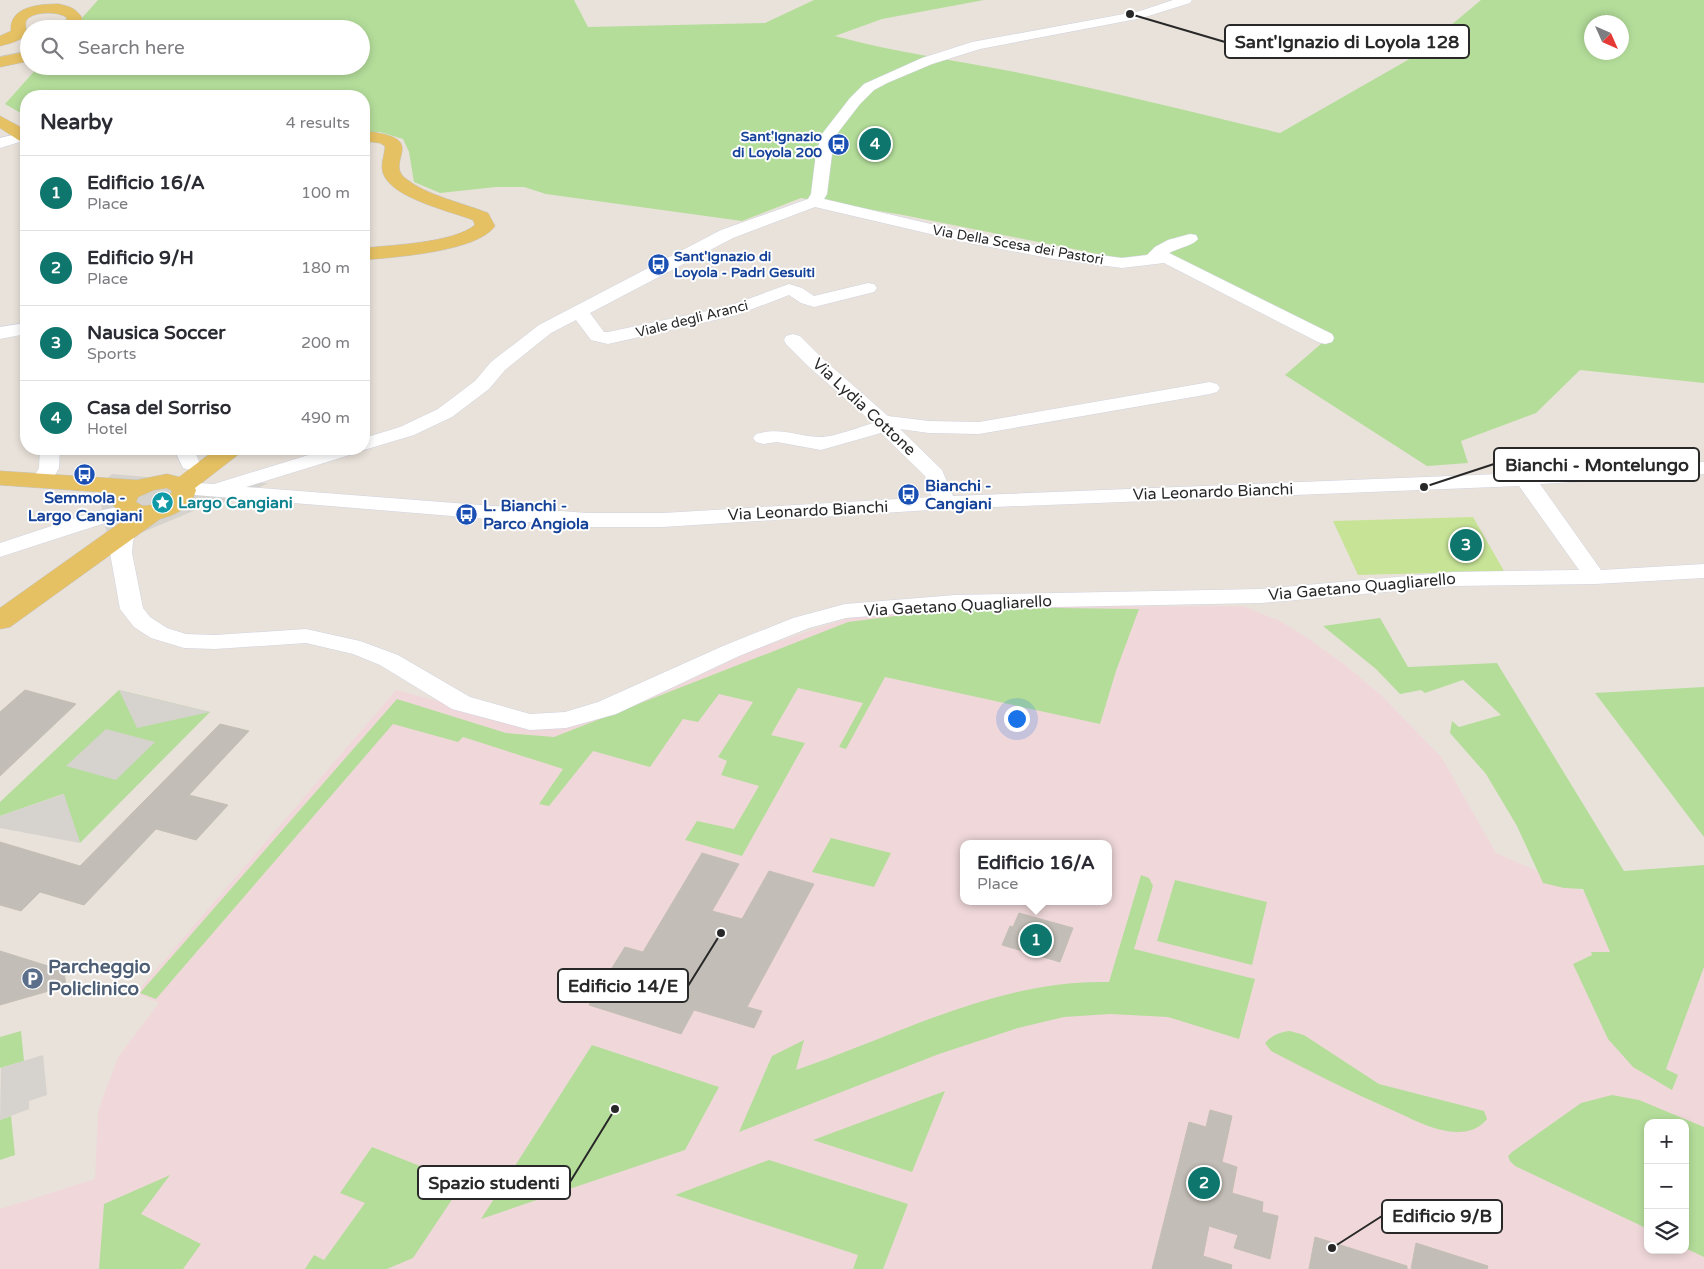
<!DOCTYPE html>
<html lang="en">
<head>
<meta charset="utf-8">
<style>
  :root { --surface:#fff; --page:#f2f2f3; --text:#2b2b33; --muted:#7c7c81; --line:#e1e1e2; --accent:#0f766e }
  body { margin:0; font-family:"Varela Round",sans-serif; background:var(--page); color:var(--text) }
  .controls { position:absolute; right:15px; bottom:15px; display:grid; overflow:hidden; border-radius:10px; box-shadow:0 2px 8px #0003 }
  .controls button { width:45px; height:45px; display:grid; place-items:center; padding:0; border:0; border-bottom:1px solid var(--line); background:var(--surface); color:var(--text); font:25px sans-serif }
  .compass { position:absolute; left:1584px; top:15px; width:45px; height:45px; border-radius:50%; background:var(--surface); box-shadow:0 2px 8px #0003; rotate:135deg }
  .you { position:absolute; left:1016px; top:718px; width:18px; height:18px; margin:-12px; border:4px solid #fff; border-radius:50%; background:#1a73e8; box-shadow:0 0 0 8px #1a73e833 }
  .badge { display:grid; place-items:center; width:32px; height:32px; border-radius:50%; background:var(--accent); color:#fff; font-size:16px; font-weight:700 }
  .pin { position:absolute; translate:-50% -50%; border:2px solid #fff; box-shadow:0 1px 5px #0006 }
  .popup { position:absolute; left:960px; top:840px; width:152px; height:65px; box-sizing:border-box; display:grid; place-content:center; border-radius:10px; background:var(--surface); filter:drop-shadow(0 1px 4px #0005); font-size:16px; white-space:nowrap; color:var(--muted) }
  .popup b { font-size:19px; color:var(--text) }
  .popup::after { content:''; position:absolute; left:50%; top:100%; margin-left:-10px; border:10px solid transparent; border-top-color:var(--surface) }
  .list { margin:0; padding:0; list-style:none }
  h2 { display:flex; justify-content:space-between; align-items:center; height:65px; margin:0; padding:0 20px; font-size:21px }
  h2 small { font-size:16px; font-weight:400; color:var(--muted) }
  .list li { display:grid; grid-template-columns:32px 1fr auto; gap:15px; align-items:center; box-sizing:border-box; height:75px; padding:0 20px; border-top:1px solid var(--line) }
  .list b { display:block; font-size:19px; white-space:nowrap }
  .list p { margin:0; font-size:16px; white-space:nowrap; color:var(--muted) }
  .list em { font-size:16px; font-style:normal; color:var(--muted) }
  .icon { flex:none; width:28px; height:28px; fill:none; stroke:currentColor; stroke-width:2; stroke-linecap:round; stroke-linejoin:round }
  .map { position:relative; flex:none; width:1704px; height:1269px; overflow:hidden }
  .search { position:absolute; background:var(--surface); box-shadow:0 2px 8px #0003; left:20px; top:20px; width:350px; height:55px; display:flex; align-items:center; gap:12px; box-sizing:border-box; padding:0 18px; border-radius:28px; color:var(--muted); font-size:19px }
  .panel { position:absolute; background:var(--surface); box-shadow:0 2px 8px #0003; left:20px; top:90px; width:350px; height:365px; border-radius:20px }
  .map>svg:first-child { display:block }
  .medical { fill:#f0d8da; fill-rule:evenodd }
  .green { fill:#b4dd9a; fill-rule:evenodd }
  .pitch { fill:#c6e396 }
  .plaza { fill:#d6d2cd }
  .building { fill:#c2bdb6; stroke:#c4beb4 }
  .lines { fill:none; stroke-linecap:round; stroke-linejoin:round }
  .minor-casing { stroke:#d0d3e0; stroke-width:1 }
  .major-casing { stroke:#c3c3c3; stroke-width:1 }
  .minor { fill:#fff; fill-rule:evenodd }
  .major { fill:#e6c163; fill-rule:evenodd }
  .labels { text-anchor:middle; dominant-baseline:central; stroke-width:4; stroke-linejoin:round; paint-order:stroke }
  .far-transit-label { font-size:14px; font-weight:bold; fill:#164399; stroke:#fff; text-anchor:end }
  .far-street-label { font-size:14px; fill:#282828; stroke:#fff }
  .street-label { font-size:16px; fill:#282828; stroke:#fff }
  .transit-label { font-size:16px; font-weight:bold; fill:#164399; stroke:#fff; text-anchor:start }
  .culture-label { font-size:16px; font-weight:bold; fill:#0d838f; stroke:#fff; text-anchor:start }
  .near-service-label { font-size:19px; font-weight:bold; fill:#4e5e75; stroke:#fff; text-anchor:start }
  .leader { fill:none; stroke:#282828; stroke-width:2 }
  .callout-dot { fill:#282828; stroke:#fff; stroke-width:2 }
  .callout { fill:#fff; stroke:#282828; stroke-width:2 }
  .callout-label { font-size:18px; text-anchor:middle; font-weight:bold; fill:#282828 }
</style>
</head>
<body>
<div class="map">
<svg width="1704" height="1269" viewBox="0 0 1704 1269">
  <rect width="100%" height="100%" fill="#e9e2da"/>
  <path class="medical" d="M1243,606L1280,621L1303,635L1345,665L1381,695L1442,758L1496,853L1628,911L1704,925V1269H0V1209L95,1179L98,1111L118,1057L159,1003L136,993L396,690L540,728L570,725L665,692L756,649L851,617L966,607ZM964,844H1108V901H964ZM1648,1123H1685V1250H1648Z"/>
  <g class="green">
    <path d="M98,0H574L588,27L765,23L814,0H984L882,19L835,36C897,53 961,61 1025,74C1110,91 1195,113 1280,133L1413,57L1481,0H1704V383L1580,370L1536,413L1461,441L1468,463L1427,466L1285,375L1329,337L1170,254L1118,258L903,215L801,198L742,221L546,194L524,187H496L440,193L414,182L409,152L403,139L380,132L364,133V96H26V116L5,104L39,66H361V29H72ZM1592,22H1622V52H1592Z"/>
    <polygon points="966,607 1139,609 1116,671 1100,724 885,677 846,749 839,747 863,703 798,688 771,735 805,743 742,856 685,840 697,821 734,829 759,786 721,775 727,761 718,757 753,702 719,694 698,722 683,719 650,767 593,751 549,806 539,804 563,769 463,737 458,742 393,724 156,999 140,993 397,699 506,733 554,737 848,622"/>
    <polygon points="1380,618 1408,667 1497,663 1624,871 1704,865 1704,967 1666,1069 1678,1075 1672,1090 1633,1067 1608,1039 1573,964 1592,955 1591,952 1610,952 1583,889 1564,888 1543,883 1517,826 1486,774 1450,733 1452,721 1459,727 1501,715 1463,680 1425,693 1421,690 1400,694 1376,669 1323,626"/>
    <polygon points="1704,687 1704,837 1595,693"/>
    <polygon points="119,690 210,712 80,843 63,794 0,816 0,802"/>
    <polygon points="831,838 891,853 874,887 812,872"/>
    <path d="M1141,875L1149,878L1153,886L1134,949L1255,979L1239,1039L1168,1017L1110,1014L1064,1017L1018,1028L939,1054L739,1132L772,1056L804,1040L796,1070C898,1035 999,979 1109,982Z"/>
    <polygon points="1175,880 1267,902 1252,965 1157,941"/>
    <polygon points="21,1031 24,1061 0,1068 0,1037"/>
    <path d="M1290,1031L1304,1035L1379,1084L1484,1111L1487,1119C1479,1129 1469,1132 1457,1132C1432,1131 1413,1119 1392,1110C1351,1092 1311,1072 1271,1051L1265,1043C1272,1035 1280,1032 1290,1031Z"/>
    <polygon points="592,1045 719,1087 685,1150 481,1219"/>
    <polygon points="945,1091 912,1172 813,1140"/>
    <polygon points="1612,1095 1639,1100 1704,1127 1704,1257 1685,1248 1685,1123 1648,1123 1648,1229 1515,1166 1510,1161 1508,1156 1512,1152 1581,1103"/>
    <polygon points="11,1116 15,1155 0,1160 0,1120"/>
    <polygon points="372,1147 463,1183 413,1258 387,1269 305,1269 314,1255 324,1260 365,1203 340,1193"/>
    <polygon points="769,1160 908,1204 883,1269 853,1269 858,1255 675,1195"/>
    <polygon points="170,1175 141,1214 201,1244 183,1269 99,1269 104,1204"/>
  </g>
  <polygon class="pitch" points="1473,517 1504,571 1358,575 1333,521"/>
  <g class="plaza">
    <polygon points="112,474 170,479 191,478 207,484 268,483 248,493 243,499 203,507 143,532 133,525 108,535 102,517 101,485"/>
    <polygon points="119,690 210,712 137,728"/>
    <polygon points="106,729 155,742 116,780 66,766"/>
    <polygon points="64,794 80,843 0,828 0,816"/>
    <polygon points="43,1055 47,1095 29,1101 29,1109 0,1120 1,1068"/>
  </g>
  <g class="building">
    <polygon points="25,690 76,704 0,776 0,712"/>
    <polygon points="220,724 249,731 189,795 228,805 196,840 156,829 84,905 40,892 21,911 0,905 0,842 80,866"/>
    <polygon points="702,853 739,864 712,911 742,919 769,871 814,884 747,1007 762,1011 754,1028 694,1010 681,1034 589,1005 625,947 643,952"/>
    <polygon points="1019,913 1073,928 1060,962 1002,945 1010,926 1013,927"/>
    <polygon points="0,951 64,971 66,986 0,1005"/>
    <polygon points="1210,1110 1232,1116 1222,1162 1237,1167 1232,1193 1263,1202 1262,1212 1278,1216 1270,1259 1234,1248 1238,1235 1209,1226 1203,1256 1232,1265 1231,1269 1152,1269 1189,1122 1206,1127"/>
    <polygon points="1315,1237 1407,1266 1407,1269 1309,1269"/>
    <polygon points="1416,1243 1488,1266 1487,1269 1411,1269"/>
  </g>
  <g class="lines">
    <defs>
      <g id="minor">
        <path d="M1173,0H1192L1190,3L1142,18L980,49L932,64L887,83L874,90L860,104L836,135L832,154L827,194L824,199L969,233L1054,249L1122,258L1147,255L1155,247L1168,240L1190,234L1196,235L1198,239C1192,246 1178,248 1169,253L1332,334L1334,338L1332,342L1325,344L1318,342L1164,263L1122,268L1054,259L969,243L815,207L733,238L590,313L604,332H608L726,307L789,284L802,288L814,296L868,283L874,284L877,288L874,292L814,307L801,303L789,295L737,315L608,344L591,340L576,320L551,333L505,370L489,389L452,417L414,435L364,450L359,449L356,453L246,487L587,513H663L932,497L925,476L881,433L821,450L777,442L763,444L756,442L753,438L756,434C782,427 794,436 819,437C831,438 860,427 873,423L809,367L786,344L784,340L786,336L793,334L800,336L823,359L888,416L929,421L979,422L1210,382L1217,384L1220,388L1217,392L1210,394L979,434L929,433L900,429L942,470L953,496L1525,473L1704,462V474L1540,484L1601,570L1704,564V578L1595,584L1453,586L1261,603L955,609L846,618L809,628L739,656L616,714L566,728L530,730L452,709L380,665L353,654L306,643L215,649L184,648L151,638L134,627L120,609L110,553L111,541L118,525L126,523L134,525L137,530L133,541L132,553L143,608L150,617L167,628L186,634L215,635L306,629L360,641L398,655L470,697L530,714L565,712L598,702L723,646L793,618L845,604L955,595L1261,589L1453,572L1579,570L1519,486L945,509L663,527H587L183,494L176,492L172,488L176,484L183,482L214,484L328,449H364V438L400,427L438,409L475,381L491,362L539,325L721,230L808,199L811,194L816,154L822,134L850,98L864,84L922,58L972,42L1140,11Z"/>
        <polygon points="26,132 26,140 0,148 0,138"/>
        <polygon points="26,323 26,334 0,339 0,327"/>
        <polygon points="40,449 60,449 59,468 50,484 43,486 36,484 32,480 39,468"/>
        <polygon points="174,449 194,449 200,464 197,468 190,470 183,468"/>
        <polygon points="132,504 140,505 143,510 140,515 108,522 0,557 0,543 94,512"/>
      </g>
      <g id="major">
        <path d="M58,4C69,6 76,8 82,18L76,29H61L67,18C60,11 31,11 26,21C25,24 26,30 27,33C20,42 10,43 0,46V36L11,31C9,7 38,4 58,4Z"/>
        <polygon points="29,51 29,61 0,67 0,57"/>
        <polygon points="0,116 26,130 26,142 20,141 0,128"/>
        <path d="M364,131C432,138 384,160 405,178C425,195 463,203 488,213L495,226C477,252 394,257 364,260V248C392,245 453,243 475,225L473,220C450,211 391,198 383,173C380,164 385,155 385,146L380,143L364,141Z"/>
        <path d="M216,449H243L239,454L195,488L196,490C191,508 177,514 160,519L10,627L0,629V608L128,517L119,513L111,502L114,493L0,485V471L137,480L167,474L179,477ZM167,488L172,491C168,503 154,505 143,506L136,502L138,497L154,490Z"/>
      </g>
    </defs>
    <use href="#minor" class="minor-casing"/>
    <use href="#major" class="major-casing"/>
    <use href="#minor" class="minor"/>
    <use href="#major" class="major"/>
  </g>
  <defs>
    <symbol id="bus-disc" viewBox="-11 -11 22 22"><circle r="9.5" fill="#1a4fb4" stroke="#fff"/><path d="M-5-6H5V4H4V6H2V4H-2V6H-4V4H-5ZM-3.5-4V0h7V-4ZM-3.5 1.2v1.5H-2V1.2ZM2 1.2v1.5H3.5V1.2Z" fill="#fff"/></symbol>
    <symbol id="sight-disc" viewBox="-11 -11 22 22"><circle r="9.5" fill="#0f9aa8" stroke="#fff"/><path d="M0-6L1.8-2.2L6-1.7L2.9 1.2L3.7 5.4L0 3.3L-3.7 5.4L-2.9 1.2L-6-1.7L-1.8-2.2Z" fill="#fff"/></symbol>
    <symbol id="parking-disc" viewBox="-11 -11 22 22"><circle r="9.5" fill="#5c6f8a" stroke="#fff"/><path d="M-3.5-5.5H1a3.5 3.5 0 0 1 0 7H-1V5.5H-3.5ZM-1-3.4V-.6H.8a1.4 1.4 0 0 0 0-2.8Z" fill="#fff"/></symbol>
  </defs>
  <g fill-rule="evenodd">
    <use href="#bus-disc" x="826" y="132" width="25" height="25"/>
    <use href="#bus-disc" x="646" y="252" width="25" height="25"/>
    <use href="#bus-disc" x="72" y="462" width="25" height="25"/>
    <use href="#bus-disc" x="896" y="482" width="25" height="25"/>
    <use href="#sight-disc" x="150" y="490" width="25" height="25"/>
    <use href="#bus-disc" x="454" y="502" width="25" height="25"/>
    <use href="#parking-disc" x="20" y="966" width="25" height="25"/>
  </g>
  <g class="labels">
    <g class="far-transit-label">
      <text x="822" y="136">Sant'Ignazio<tspan x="822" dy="16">di Loyola 200</tspan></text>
      <text x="674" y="256" text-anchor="start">Sant'Ignazio di<tspan x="674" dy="16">Loyola - Padri Gesuiti</tspan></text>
    </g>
    <g class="far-street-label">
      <text transform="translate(1018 245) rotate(10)">Via Della Scesa dei Pastori</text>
      <text transform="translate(692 319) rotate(-14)">Viale degli Aranci</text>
    </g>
    <g class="street-label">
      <text transform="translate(864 407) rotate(43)">Via Lydia Cottone</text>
      <text transform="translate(1213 492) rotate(-2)">Via Leonardo Bianchi</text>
      <text transform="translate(808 511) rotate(-3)">Via Leonardo Bianchi</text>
      <text transform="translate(1362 587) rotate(-5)">Via Gaetano Quagliarello</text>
      <text transform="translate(958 606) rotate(-3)">Via Gaetano Quagliarello</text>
    </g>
    <g class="transit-label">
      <text x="925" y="486">Bianchi -<tspan x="925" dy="18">Cangiani</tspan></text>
      <text x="85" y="498" text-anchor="middle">Semmola -<tspan x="85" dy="18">Largo Cangiani</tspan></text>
      <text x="483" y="506">L. Bianchi -<tspan x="483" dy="18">Parco Angiola</tspan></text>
    </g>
    <g class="culture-label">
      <text x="178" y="503">Largo Cangiani</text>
    </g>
    <g class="near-service-label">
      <text x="48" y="967">Parcheggio<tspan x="48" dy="22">Policlinico</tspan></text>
    </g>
  </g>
  <path class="leader" d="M1130 14L1225 42M1424 487L1494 464M721 933L688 986M615 1109L570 1182M1332 1248L1382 1216"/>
  <g class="callout-dot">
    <circle cx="1130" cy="14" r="5"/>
    <circle cx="1424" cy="487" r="5"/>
    <circle cx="721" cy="933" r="5"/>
    <circle cx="615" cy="1109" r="5"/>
    <circle cx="1332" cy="1248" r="5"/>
  </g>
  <g class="callout">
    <rect x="1225" y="25" width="244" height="33" rx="5"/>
    <rect x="1494" y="448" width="205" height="33" rx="5"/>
    <rect x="558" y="969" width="130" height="33" rx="5"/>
    <rect x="418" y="1166" width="152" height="33" rx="5"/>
    <rect x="1382" y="1200" width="120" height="33" rx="5"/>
  </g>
  <g class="callout-label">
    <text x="1347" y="48">Sant'Ignazio di Loyola 128</text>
    <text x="1597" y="471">Bianchi - Montelungo</text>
    <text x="623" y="992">Edificio 14/E</text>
    <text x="494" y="1189">Spazio studenti</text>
    <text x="1442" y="1222">Edificio 9/B</text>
  </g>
</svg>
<div class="controls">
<button>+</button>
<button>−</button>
<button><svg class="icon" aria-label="layers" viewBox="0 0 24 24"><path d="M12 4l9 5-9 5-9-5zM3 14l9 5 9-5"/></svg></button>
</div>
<svg class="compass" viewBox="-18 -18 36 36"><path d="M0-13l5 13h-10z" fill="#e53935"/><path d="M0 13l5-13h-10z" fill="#7c7c81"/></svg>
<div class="you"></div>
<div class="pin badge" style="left:1036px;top:940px">1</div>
<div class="popup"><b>Edificio 16/A</b>Place</div>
<div class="pin badge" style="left:1204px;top:1183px">2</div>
<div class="pin badge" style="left:1466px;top:545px">3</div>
<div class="pin badge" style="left:875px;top:144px">4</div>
<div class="search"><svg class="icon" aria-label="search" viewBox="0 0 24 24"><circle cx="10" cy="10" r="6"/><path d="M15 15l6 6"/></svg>Search here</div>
<section class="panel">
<h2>Nearby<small>4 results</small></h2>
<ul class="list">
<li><span class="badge">1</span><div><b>Edificio 16/A</b><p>Place</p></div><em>100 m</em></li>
<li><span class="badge">2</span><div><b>Edificio 9/H</b><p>Place</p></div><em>180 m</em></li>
<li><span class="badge">3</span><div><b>Nausica Soccer</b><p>Sports</p></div><em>200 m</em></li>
<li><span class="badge">4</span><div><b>Casa del Sorriso</b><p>Hotel</p></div><em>490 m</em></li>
</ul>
</section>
</div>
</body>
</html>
